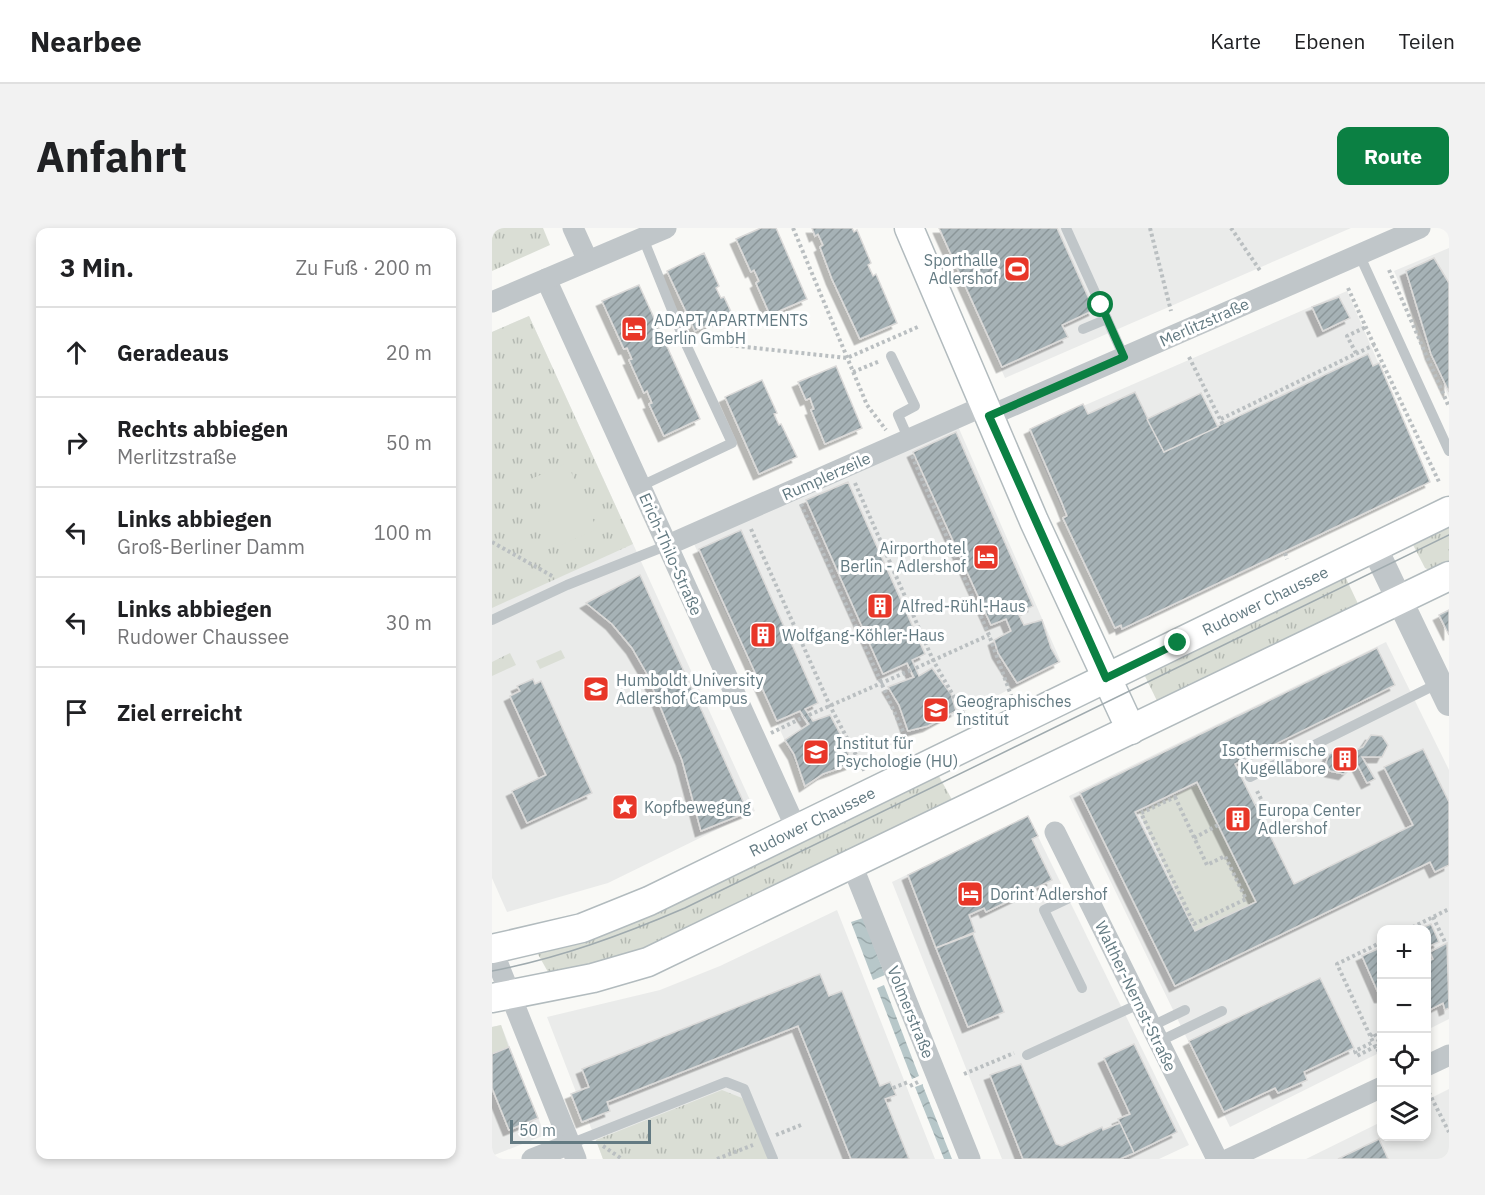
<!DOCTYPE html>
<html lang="de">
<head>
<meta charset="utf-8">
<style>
  :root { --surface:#fff; --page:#f2f2f2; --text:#202124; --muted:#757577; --line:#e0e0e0; --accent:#0b8043 }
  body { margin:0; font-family:"IBM Plex Sans",sans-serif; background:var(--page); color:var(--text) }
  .controls { position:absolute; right:18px; bottom:18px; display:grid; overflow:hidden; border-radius:12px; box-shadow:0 3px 9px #0003 }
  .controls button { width:54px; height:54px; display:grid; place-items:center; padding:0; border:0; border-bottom:2px solid var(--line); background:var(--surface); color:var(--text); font:30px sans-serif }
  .scale { position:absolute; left:18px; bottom:15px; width:141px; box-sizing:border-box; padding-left:6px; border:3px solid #637a82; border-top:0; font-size:16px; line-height:21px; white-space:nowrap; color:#637a82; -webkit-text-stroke:4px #fff; paint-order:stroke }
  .stop { position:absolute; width:18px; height:18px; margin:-14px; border:4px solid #0b8043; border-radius:50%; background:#fff }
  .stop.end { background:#0b8043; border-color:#fff; box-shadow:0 2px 6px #0008 }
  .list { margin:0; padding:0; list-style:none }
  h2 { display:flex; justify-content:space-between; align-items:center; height:78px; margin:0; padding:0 24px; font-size:26px }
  h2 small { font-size:20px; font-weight:400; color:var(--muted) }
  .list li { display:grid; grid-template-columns:39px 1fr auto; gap:18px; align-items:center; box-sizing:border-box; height:90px; padding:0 24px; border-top:2px solid var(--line) }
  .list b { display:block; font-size:22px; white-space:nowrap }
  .list p { margin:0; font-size:20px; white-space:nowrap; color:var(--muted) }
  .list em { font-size:20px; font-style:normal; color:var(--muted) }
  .icon { flex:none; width:33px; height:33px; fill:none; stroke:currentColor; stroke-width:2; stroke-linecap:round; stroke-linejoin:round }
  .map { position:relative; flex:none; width:957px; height:931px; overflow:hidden; border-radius:12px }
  header { display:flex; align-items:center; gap:36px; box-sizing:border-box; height:84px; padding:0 30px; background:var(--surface); border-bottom:2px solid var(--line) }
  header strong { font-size:28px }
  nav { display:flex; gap:33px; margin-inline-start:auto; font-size:21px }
  .intro { display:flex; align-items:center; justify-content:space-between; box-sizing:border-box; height:144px; padding:0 36px }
  h1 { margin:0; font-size:42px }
  .button { padding:15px 27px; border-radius:12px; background:var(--accent); color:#fff; font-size:21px; font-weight:700 }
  main { display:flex; gap:36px; padding:0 36px }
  aside { flex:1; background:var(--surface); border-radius:12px; box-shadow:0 3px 9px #0003 }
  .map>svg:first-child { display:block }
  .built { fill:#eaebea }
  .grass { fill:url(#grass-tufts) }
  .green { fill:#daded5 }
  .water { fill:url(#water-waves) }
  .building { fill:url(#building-hatch); stroke:#dbdad9; stroke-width:1.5; fill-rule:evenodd; filter:url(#shadow) }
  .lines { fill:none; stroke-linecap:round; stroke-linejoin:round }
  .secondary-casing { stroke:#b2bbbe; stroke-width:31 }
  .path { stroke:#babfc1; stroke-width:4; stroke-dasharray:3 3; stroke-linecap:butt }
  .service { stroke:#c0c6c9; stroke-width:10 }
  .minor { stroke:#c0c6c9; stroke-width:21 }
  .tertiary { stroke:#c0c6c9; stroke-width:26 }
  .secondary { stroke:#fff; stroke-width:28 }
  .tram { stroke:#9faaae; stroke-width:1.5 }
  .route { stroke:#0b8043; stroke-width:8 }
  .labels { text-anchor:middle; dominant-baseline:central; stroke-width:6; stroke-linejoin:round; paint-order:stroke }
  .poi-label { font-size:16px; fill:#637a82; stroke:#fff; text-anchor:start }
  .street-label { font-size:16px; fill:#637a82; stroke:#fff }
</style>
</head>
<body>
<header>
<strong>Nearbee</strong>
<nav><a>Karte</a><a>Ebenen</a><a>Teilen</a></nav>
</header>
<div class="intro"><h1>Anfahrt</h1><a class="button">Route</a></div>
<main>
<aside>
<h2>3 Min.<small>Zu Fuß · 200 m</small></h2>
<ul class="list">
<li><svg class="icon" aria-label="ahead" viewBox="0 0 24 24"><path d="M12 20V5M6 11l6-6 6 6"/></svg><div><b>Geradeaus</b></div><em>20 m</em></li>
<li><svg class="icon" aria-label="right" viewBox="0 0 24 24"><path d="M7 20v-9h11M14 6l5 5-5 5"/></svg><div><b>Rechts abbiegen</b><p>Merlitzstraße</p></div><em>50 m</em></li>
<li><svg class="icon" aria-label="left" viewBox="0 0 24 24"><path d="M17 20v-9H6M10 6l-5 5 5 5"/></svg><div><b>Links abbiegen</b><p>Groß-Berliner Damm</p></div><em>100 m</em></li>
<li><svg class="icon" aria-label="left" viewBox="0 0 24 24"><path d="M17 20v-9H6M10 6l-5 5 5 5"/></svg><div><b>Links abbiegen</b><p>Rudower Chaussee</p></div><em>30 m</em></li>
<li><svg class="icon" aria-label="arrive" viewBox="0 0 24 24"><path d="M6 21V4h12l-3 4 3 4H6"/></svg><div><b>Ziel erreicht</b></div></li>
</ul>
</aside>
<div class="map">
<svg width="957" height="931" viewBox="0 0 957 931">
  <defs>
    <pattern id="grass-tufts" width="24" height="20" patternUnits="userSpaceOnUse" patternTransform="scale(1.5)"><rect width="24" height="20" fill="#daded5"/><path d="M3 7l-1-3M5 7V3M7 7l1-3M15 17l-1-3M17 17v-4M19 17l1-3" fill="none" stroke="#b4b9b2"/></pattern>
    <pattern id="water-waves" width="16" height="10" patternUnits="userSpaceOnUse" patternTransform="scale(1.5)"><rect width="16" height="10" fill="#b7c7c9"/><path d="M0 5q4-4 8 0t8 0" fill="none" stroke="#98a7a9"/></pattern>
    <pattern id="building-hatch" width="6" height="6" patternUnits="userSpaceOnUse" patternTransform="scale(1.5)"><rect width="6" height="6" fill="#a6b2b6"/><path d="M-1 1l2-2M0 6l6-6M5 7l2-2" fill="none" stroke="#8b9699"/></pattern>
    <filter id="shadow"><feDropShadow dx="-5.5" dy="5.5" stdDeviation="0" flood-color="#0004"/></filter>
  </defs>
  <rect width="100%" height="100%" fill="#f9f9f6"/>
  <g class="built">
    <polygon points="448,0 859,0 513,150"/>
    <polygon points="957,20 957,170 902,43"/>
    <polygon points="855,63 938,254 624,406 536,202"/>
    <polygon points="37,88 263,583 116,655 15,684 0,650 0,104"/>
    <polygon points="465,196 569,434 495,473 313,556 202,316"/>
    <polygon points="894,414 957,542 957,791 935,802 934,702 890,702 889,824 738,899 577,568"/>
    <polygon points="536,588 697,917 667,931 510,931 400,654"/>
    <polygon points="345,682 443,931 111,931 96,892 90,894 79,866 84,864 55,789 168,762 228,738"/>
    <polygon points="9,797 53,907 0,928 0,799"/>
    <polygon points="957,861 957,931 814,931 889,894 890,908 934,908 935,872"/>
  </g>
  <g class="grass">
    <polygon points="0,0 51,0 58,17 0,43"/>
    <polygon points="37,88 141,316 0,380 0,104"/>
    <polygon points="957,292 957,336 941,344 933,340 918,311"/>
    <polygon points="851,344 868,380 667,477 650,442"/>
    <polygon points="69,422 73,430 48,441 44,433"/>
    <polygon points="18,425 24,437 0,448 0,434"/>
    <polygon points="444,543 463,577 207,703 60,751 43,721"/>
    <polygon points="230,862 250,870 253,874 276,931 111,931 104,912"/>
  </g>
  <g class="green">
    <polygon points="75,235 105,301 67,318 37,252"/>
    <polygon points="705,557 764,674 703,703 647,584"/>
    <polygon points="9,797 17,820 0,827 0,799"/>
  </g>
  <g class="water">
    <polygon points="371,690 393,747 381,752 359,694"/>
    <polygon points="392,757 427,848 420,851 385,760"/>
    <polygon points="431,856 431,858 460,931 452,931 423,859"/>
  </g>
  <g class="building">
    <polygon points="269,0 284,0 315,71 278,87 264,55 267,53 262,42 259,44 244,11"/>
    <polygon points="320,0 360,0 362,4 365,2 379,35 376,37 381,48 384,46 405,95 368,111 340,51 328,19 331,17 326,6 323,8"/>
    <polygon points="447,0 565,0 602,82 570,97 576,109 510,139"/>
    <polygon points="212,25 227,58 224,60 229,70 232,69 240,86 203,103 175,43"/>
    <polygon points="942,30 957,55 957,164 939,126 914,43"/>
    <polygon points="147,57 208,191 172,208 157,176 160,175 155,163 152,165 137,132 140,131 135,120 132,121 110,73"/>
    <polygon points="847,69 858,90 831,103 820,79"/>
    <polygon points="876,126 881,138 887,135 938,254 630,401 629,397 623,400 571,290 575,288 570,275 538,201 591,176 596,186 643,164 672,224"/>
    <polygon points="344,138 370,200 333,216 319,182 322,181 318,170 314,172 306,154"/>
    <polygon points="270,152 285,185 282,186 287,197 289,196 305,229 267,246 233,169"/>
    <polygon points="709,165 726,199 672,224 655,191"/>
    <polygon points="464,204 541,378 526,385 532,397 550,392 559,420 567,434 525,455 506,425 502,412 519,403 514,391 499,397 421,224"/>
    <polygon points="356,254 433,426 420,432 427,448 440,440 459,466 464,483 436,498 416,503 407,477 396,459 422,449 415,435 391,446 314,272"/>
    <polygon points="249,302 326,475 313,481 321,493 338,487 354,517 359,536 331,546 313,558 302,526 293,512 317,496 308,483 285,493 207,321"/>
    <polygon points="148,347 256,584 209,603 190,532 155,446 140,420 120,396 94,375"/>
    <polygon points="957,382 957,407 947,387"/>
    <path d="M885,420L903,457L743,536L802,656L921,597L892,539L931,521L957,574V637L943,644L938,634L683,758L588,565ZM705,554L764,674L703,703L643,584Z"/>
    <polygon points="41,451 43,456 49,453 100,565 35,595 20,563 54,547 18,468 28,463 25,458"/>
    <polygon points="879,507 890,508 896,517 890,529 870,529 883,551 875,555 864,534 852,546 838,543 834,535 837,526 847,522 856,526 871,519"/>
    <polygon points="536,588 546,608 540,611 560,652 494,684 492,680 477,687 483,704 444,720 416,647"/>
    <polygon points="939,696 947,714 935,719 934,702 927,701"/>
    <polygon points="481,706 512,784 476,799 444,720"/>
    <polygon points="955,715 957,780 953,782 951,775 934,784 934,734 941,731 938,724"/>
    <polygon points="890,719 890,769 888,769 870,728"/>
    <polygon points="328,746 337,768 350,763 388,858 398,854 404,867 393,871 417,931 359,931 306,798 115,874 118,883 90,894 79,866 97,859 90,841"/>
    <polygon points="828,750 862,820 812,844 815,852 786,865 783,860 732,884 697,813"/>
    <polygon points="642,816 685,904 642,925 626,891 638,886 612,830"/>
    <polygon points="17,819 46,890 17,902 0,860 0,826"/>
    <polygon points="529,836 564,916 570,918 610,899 611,902 628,895 642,925 628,931 531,931 498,847"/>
    <polygon points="887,911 896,931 846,931"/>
  </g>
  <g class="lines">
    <defs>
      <g id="secondary">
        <polyline points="417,0 542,293 639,502"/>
        <path id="s1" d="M0,721L90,700L157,673L957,283"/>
        <polyline points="0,770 101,750 156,734 957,348"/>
      </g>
    </defs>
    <use href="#secondary" class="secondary-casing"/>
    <g class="path">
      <polyline points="301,0 375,177 394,202"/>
      <polyline points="658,0 679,83"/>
      <polyline points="739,0 769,44"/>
      <polyline points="897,42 957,179"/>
      <polyline points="856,60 882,117"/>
      <polyline points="208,114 355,130 428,98"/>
      <polyline points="864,125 855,108 874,99"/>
      <polyline points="697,129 731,197"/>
      <polyline points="361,144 388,133"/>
      <polyline points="729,191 882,117 948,256"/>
      <polyline points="420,228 497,407 520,470"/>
      <polyline points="363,255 441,432 475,492"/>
      <polyline points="309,276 419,521"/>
      <polyline points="259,301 338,478 373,544"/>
      <polyline points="0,314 62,349"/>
      <polyline points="793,325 795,331"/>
      <polyline points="424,440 497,407"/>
      <polyline points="317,487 419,442"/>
      <polyline points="279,505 312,489"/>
      <polygon points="683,569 715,637 733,628 754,671 702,696 649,585"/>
      <polyline points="764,578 771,575 764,561"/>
      <polyline points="702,610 726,597"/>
      <polyline points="941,689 953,714"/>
      <polyline points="915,702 957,681"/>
      <polyline points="878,808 882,805 890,819"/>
      <polyline points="889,829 884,818 865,828 863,823 881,814 845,736 890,714"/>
      <polyline points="472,846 522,825"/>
      <polyline points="418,858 426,854"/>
      <polyline points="934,859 957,904"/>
      <polyline points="401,860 416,854"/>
      <polyline points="284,907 309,897"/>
      <polyline points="111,918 130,931"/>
      <polyline points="225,931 261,917"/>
    </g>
    <g class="service">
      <polyline points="574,0 615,91"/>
      <polyline points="867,26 957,223"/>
      <polyline points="591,101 615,91 632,129"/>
      <polyline points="399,128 423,178 406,187 417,212"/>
      <polyline points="149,258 240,215 192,112 151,10"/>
      <polyline points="0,392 75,357 176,317"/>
      <polyline points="758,549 947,455"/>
      <polyline points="590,760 552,682 592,663"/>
      <polyline points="658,799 693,782"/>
      <polyline points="666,814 730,783"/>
      <polyline points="535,827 647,776"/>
      <polyline points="78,916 234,854 252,861 281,931"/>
    </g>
    <g class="minor">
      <polyline points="81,0 96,33"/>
      <polyline points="54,51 304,600"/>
      <polyline points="0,74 174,0"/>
      <polyline points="497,188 928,0"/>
      <polyline points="176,317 492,178"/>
      <polyline points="563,604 725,931"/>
      <polyline points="360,637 478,931"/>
      <polyline points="0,721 84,931"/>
      <polyline points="934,838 957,827"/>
      <polyline points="40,931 78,916"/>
      <polyline points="737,931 890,859"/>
    </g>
    <polyline class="tertiary" points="882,319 957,475"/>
    <use href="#secondary" class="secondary"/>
    <path class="tram" d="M0,743C68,730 130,707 193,680L957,307"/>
  </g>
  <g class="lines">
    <polyline class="route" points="609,77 632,129 497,188 614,450 686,415"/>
  </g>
  <defs>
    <symbol id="stadium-square" viewBox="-11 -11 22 22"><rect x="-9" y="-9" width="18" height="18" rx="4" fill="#e83628" stroke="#fff"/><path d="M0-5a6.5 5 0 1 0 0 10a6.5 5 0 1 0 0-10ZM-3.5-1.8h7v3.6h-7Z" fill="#fff"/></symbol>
    <symbol id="hotel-square" viewBox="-11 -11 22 22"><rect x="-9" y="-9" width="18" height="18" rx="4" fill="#e83628" stroke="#fff"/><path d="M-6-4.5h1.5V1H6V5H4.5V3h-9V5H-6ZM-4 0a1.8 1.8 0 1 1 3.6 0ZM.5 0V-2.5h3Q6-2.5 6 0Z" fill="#fff"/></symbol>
    <symbol id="building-square" viewBox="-11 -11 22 22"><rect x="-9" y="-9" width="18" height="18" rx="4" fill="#e83628" stroke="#fff"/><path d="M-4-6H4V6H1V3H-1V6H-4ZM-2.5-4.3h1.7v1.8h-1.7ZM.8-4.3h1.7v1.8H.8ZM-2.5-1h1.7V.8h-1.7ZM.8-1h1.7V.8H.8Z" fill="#fff"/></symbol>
    <symbol id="university-square" viewBox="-11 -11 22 22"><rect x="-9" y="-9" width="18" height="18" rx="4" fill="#e83628" stroke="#fff"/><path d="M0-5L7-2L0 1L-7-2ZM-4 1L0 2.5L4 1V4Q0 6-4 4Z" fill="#fff"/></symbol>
    <symbol id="sight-square" viewBox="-11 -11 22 22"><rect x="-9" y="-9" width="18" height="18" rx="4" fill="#e83628" stroke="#fff"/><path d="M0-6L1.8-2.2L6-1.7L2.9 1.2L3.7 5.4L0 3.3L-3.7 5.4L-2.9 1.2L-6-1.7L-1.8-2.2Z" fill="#fff"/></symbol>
  </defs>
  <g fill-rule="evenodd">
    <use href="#stadium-square" x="510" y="26" width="30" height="30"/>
    <use href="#hotel-square" x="127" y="86" width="30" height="30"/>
    <use href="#hotel-square" x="479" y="314" width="30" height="30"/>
    <use href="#building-square" x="373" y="363" width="30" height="30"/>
    <use href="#building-square" x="256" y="392" width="30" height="30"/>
    <use href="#university-square" x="89" y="446" width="30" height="30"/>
    <use href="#university-square" x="429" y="467" width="30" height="30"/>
    <use href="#university-square" x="309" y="509" width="30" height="30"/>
    <use href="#building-square" x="838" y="516" width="30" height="30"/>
    <use href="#sight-square" x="118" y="564" width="30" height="30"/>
    <use href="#building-square" x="731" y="576" width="30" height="30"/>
    <use href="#hotel-square" x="463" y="651" width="30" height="30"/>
  </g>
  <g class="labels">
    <g class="poi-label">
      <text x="506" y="32" text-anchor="end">Sporthalle<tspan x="506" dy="18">Adlershof</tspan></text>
      <text x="162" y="92">ADAPT APARTMENTS<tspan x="162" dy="18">Berlin GmbH</tspan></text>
      <text x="474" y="320" text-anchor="end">Airporthotel<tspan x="474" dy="18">Berlin - Adlershof</tspan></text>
      <text x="408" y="378">Alfred-Rühl-Haus</text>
      <text x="290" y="407">Wolfgang-Köhler-Haus</text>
      <text x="124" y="452">Humboldt University<tspan x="124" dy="18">Adlershof Campus</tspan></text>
      <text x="464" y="473">Geographisches<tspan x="464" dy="18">Institut</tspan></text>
      <text x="344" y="515">Institut für<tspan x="344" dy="18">Psychologie (HU)</tspan></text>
      <text x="834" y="522" text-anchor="end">Isothermische<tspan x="834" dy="18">Kugellabore</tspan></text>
      <text x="152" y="579">Kopfbewegung</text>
      <text x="766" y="582">Europa Center<tspan x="766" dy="18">Adlershof</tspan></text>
      <text x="498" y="666">Dorint Adlershof</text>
    </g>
    <g class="street-label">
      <text transform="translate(712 94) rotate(-24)">Merlitzstraße</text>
      <text transform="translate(334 248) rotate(-24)">Rumplerzeile</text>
      <text transform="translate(179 326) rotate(66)">Erich-Thilo-Straße</text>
      <text stroke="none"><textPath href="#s1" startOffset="850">Rudower Chaussee</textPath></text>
      <text stroke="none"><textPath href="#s1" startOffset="346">Rudower Chaussee</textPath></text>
      <text transform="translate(644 768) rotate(64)">Walther-Nernst-Straße</text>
      <text transform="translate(419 784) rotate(68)">Volmerstraße</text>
    </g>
  </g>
</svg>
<div class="controls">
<button>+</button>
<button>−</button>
<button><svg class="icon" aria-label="locate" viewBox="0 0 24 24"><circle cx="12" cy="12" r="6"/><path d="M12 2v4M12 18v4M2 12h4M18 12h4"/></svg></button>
<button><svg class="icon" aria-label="layers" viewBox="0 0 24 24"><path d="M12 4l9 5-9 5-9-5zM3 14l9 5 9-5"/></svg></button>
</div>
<div class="scale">50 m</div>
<div class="stop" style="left:609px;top:77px"></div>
<div class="stop end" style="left:686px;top:415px"></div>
</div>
</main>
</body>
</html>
